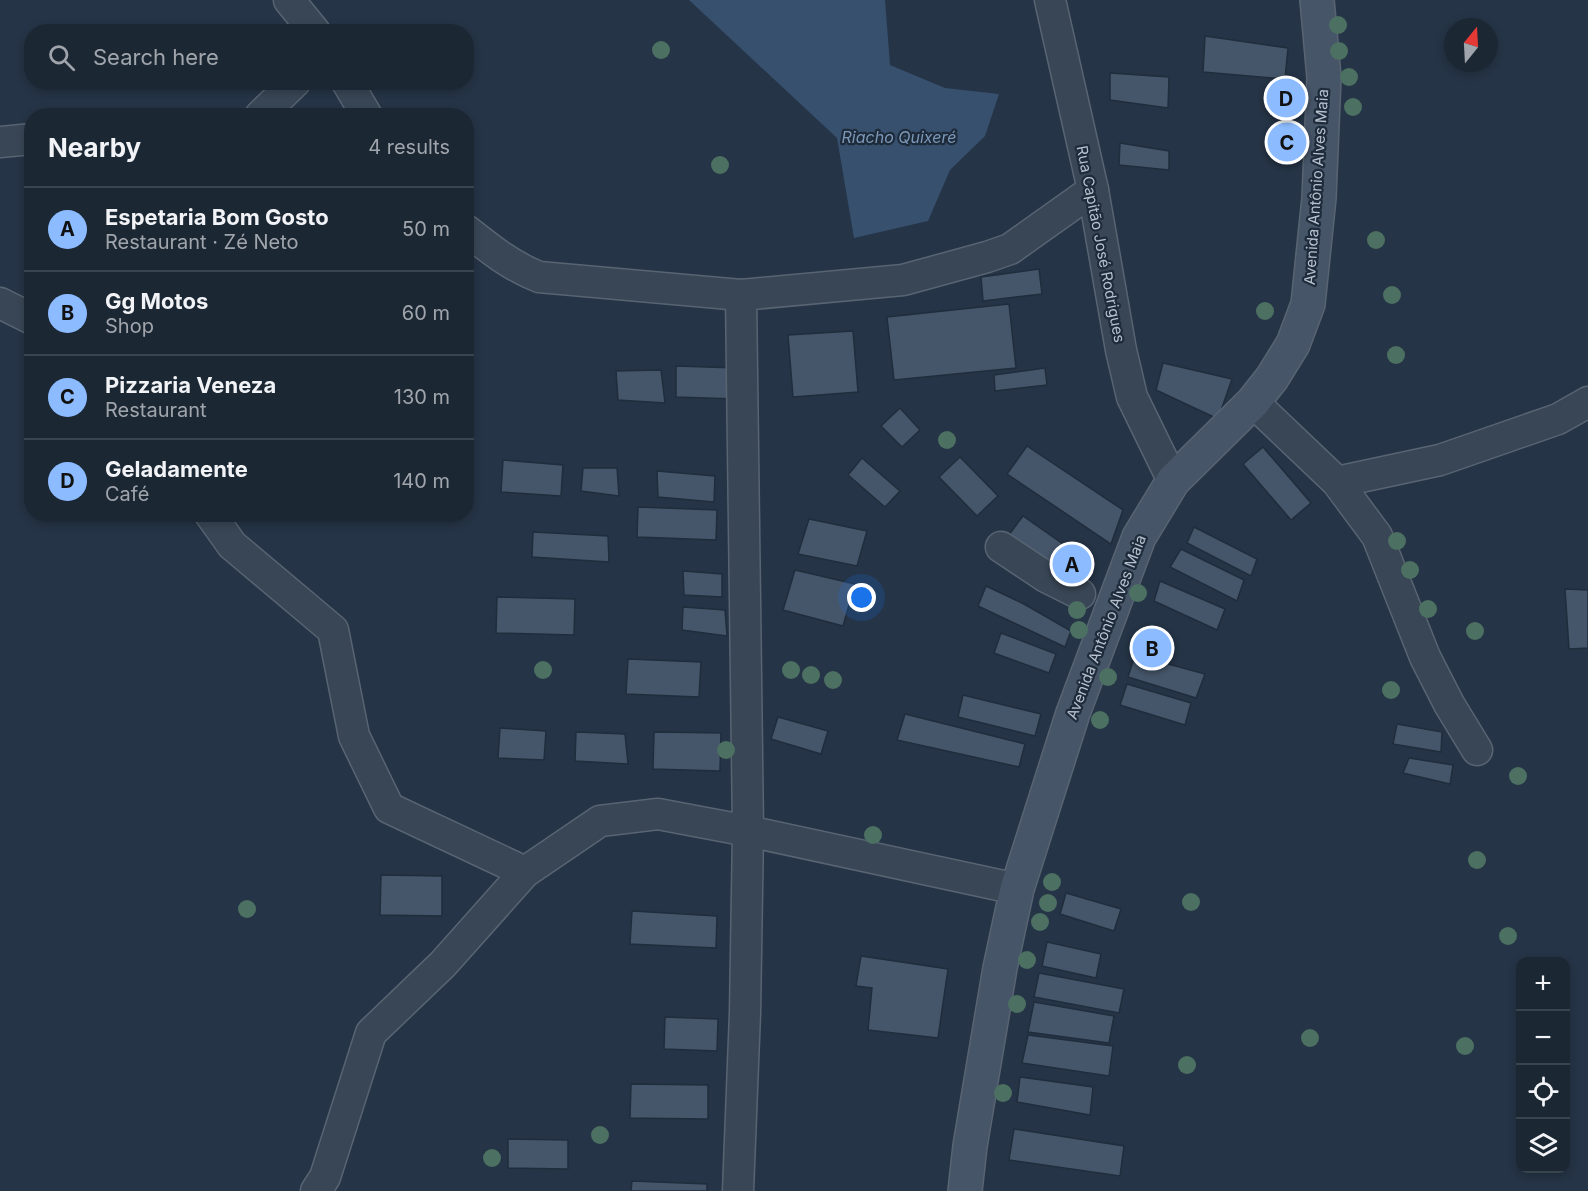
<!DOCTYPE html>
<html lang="en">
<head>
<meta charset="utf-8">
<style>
  :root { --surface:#1c2734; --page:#293340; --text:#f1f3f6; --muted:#a0a5ac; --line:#3a444f; --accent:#8cbcff }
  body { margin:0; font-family:Inter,sans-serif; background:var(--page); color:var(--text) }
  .controls { position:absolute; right:18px; bottom:18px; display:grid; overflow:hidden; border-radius:12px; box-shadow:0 3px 9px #0003 }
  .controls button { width:54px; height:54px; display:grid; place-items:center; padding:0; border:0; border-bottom:2px solid var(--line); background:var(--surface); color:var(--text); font:30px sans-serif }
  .compass { position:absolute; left:1444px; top:18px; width:54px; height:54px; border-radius:50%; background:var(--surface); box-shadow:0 3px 9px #0003; rotate:18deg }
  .you { position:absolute; left:862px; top:598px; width:21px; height:21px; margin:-15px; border:4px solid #fff; border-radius:50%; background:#1a73e8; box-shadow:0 0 0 9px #1a73e833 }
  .badge { display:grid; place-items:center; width:39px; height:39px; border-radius:50%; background:var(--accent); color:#111; font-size:20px; font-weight:700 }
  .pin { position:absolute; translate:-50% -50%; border:3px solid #fff; box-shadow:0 2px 6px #0006 }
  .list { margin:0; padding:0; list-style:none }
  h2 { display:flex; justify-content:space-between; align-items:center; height:78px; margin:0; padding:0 24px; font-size:26px }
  h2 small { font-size:20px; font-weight:400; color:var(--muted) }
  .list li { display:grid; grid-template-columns:39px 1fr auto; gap:18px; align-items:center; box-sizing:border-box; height:84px; padding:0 24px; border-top:2px solid var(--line) }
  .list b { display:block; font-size:22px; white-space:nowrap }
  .list p { margin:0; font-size:20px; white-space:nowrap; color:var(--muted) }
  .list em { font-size:20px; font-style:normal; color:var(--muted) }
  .icon { flex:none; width:33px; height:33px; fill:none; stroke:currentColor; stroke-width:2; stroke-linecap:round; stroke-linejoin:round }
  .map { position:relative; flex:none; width:1588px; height:1191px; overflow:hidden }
  .search { position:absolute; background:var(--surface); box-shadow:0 3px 9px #0003; left:24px; top:24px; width:450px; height:66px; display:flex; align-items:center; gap:15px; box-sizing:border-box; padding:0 21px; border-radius:24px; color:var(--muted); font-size:22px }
  .panel { position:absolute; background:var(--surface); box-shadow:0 3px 9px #0003; left:24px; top:108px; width:450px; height:414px; border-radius:24px }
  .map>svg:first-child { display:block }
  .water { fill:#37506e }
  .building { fill:#46566a; stroke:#202d3d; stroke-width:1.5 }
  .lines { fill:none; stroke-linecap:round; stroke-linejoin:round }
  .street-casing { stroke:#586472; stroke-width:33 }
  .secondary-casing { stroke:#586472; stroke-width:36 }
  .street { stroke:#394655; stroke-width:30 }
  .secondary { stroke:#475569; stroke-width:33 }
  .tree { fill:#4c7061 }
  .labels { text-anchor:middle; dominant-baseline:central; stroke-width:4.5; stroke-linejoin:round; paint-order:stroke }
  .street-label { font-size:15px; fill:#b7c1ce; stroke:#1e2b3b }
  .water-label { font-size:16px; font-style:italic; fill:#7c98b8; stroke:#1e2b3b }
</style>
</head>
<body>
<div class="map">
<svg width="1588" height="1191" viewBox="0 0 1588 1191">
  <rect width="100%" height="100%" fill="#253446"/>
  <polygon class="water" points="689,0 885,0 890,65 945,88 999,94 985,136 950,170 928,221 854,238 837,138"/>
  <g class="building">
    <polygon points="1205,36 1288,48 1285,79 1203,72"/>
    <polygon points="1110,73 1169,77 1168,108 1110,100"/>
    <polygon points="1120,143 1169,151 1169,170 1119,165"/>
    <polygon points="1039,269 1042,294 983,301 981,277"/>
    <polygon points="1009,304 1016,368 894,380 887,317"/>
    <polygon points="853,331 858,392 793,397 788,335"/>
    <polygon points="1163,363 1232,379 1218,419 1156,390"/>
    <polygon points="676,366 737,368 737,399 676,397"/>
    <polygon points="1045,368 1047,385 995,391 994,375"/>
    <polygon points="661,370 665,403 618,400 616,371"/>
    <polygon points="900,408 920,430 902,447 881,426"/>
    <polygon points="1027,446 1123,510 1111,544 1007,474"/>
    <polygon points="1263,447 1311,503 1291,520 1243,464"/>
    <polygon points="960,457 998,496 977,516 939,477"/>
    <polygon points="862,458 900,491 885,507 848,475"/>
    <polygon points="503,460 563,465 561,496 501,492"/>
    <polygon points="583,468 617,468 619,496 581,491"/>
    <polygon points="657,471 715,476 714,502 658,497"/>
    <polygon points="638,507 717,510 716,540 637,537"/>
    <polygon points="1023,516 1083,558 1072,587 1005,540"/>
    <polygon points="809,519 867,531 857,566 798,554"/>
    <polygon points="1194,527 1257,559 1251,576 1187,543"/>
    <polygon points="533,532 608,536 609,562 532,557"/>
    <polygon points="1181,549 1244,580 1237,601 1170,567"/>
    <polygon points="795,570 855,584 843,626 783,610"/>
    <polygon points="683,571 722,574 722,597 684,595"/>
    <polygon points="1160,581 1225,609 1217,630 1154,601"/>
    <polygon points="986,586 1024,604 1071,631 1065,647 978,606"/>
    <polygon points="1565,589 1588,590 1588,648 1569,649"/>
    <polygon points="497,597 575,599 574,635 496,633"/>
    <polygon points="683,607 725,610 727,636 682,630"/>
    <polygon points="1001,633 1056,654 1049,673 994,653"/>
    <polygon points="1135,655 1205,674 1196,698 1128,677"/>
    <polygon points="628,659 701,662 699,697 626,694"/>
    <polygon points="1127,684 1191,703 1185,725 1120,705"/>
    <polygon points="963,695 1041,714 1035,736 958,717"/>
    <polygon points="905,714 1025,744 1019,767 897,740"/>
    <polygon points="778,717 828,731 821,754 771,739"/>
    <polygon points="1397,724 1442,732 1441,752 1393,744"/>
    <polygon points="500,728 546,731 544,760 498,758"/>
    <polygon points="576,732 625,734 628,764 575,761"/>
    <polygon points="654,732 721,733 720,771 653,769"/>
    <polygon points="1409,758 1453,765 1450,784 1403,773"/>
    <polygon points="381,875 442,876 442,916 380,915"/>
    <polygon points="1066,893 1121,909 1114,931 1060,914"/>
    <polygon points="632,911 717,916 716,948 630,944"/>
    <polygon points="1047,942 1101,954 1096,978 1042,966"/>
    <polygon points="861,956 948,969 938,1038 868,1030 872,988 856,986"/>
    <polygon points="1039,973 1124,989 1119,1013 1034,997"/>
    <polygon points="1034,1002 1114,1016 1109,1043 1028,1032"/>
    <polygon points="665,1017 718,1019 717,1051 664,1049"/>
    <polygon points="1028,1035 1113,1046 1109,1076 1022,1063"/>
    <polygon points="1020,1077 1093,1087 1090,1115 1017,1102"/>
    <polygon points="631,1084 708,1085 708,1119 630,1118"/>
    <polygon points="1014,1129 1124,1146 1120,1176 1009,1160"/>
    <polygon points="508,1139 568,1140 568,1169 508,1168"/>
    <polygon points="632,1181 707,1184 707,1191 631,1191"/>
  </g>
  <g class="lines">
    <defs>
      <g id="street">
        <polyline points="289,0 315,32"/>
        <polyline points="1050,0 1093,190 1121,350 1132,397 1173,481"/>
        <polyline points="347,82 367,116"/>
        <polyline points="260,116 295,82"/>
        <polyline points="0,142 32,139"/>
        <path d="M466,230C490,249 511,266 539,277L741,295L903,280L987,257L1010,249L1093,190"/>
        <polyline points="0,303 32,319"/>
        <polyline points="1253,402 1337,482 1377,536 1425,657 1449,704 1477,750"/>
        <polyline points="1337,482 1440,460 1558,419 1588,402"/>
        <polyline points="210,514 232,545 333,630 354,736 389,808 525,872 600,821 658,814 748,831 1017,889"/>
        <polyline points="1001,547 1046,577 1080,594"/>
        <polyline points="316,1191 325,1177 371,1033 443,964 525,872"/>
        <polyline points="738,1191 745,1013 748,831 741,295"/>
      </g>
      <polyline id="secondary" points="965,1191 970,1146 1000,968 1017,889 1073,713 1139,537 1173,481 1253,402 1272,378 1293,344 1308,304 1319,198 1324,77 1317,0"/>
    </defs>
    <use href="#street" class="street-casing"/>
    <use href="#secondary" class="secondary-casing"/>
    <use href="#street" class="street"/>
    <use href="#secondary" class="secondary"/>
  </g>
  <g class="tree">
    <circle cx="1338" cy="25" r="9"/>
    <circle cx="661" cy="50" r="9"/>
    <circle cx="1339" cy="51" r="9"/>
    <circle cx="1349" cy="77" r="9"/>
    <circle cx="1353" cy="107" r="9"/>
    <circle cx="720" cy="165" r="9"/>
    <circle cx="1376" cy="240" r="9"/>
    <circle cx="1392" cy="295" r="9"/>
    <circle cx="1265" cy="311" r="9"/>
    <circle cx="1396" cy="355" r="9"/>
    <circle cx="947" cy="440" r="9"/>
    <circle cx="1397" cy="541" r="9"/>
    <circle cx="1410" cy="570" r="9"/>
    <circle cx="1138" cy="593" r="9"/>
    <circle cx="1428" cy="609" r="9"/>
    <circle cx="1077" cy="610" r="9"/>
    <circle cx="1079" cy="630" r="9"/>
    <circle cx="1475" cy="631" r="9"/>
    <circle cx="543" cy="670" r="9"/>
    <circle cx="791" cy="670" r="9"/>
    <circle cx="811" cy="675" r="9"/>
    <circle cx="1108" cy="677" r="9"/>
    <circle cx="833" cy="680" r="9"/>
    <circle cx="1391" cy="690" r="9"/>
    <circle cx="1100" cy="720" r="9"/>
    <circle cx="726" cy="750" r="9"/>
    <circle cx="1518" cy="776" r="9"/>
    <circle cx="873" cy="835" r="9"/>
    <circle cx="1477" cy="860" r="9"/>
    <circle cx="1052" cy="882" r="9"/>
    <circle cx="1191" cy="902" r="9"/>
    <circle cx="1048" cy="903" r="9"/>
    <circle cx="247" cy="909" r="9"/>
    <circle cx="1040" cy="922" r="9"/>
    <circle cx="1508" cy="936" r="9"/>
    <circle cx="1027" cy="960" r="9"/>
    <circle cx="1017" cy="1004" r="9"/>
    <circle cx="1310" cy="1038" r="9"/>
    <circle cx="1465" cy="1046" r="9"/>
    <circle cx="1187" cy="1065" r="9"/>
    <circle cx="1003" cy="1093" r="9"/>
    <circle cx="600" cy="1135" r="9"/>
    <circle cx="492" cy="1158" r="9"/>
  </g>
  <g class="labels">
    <g class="street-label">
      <text transform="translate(1316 187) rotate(-86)">Avenida Antônio Alves Maia</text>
      <text transform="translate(1101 244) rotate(79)">Rua Capitão José Rodrigues</text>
      <text transform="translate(1106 627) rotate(-69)">Avenida Antônio Alves Maia</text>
    </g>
    <g class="water-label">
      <text x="899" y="137">Riacho Quixeré</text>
    </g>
  </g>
</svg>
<div class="controls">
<button>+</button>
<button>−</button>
<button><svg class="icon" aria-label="locate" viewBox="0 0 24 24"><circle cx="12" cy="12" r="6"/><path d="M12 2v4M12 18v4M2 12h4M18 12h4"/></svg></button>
<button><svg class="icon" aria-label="layers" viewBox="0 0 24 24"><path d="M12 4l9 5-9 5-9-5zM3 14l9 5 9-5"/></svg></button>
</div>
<svg class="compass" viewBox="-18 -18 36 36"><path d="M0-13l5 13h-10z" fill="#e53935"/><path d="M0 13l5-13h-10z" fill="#a0a5ac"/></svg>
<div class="you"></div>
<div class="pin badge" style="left:1072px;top:564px">A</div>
<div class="pin badge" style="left:1152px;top:648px">B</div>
<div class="pin badge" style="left:1287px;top:142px">C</div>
<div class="pin badge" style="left:1286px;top:98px">D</div>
<div class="search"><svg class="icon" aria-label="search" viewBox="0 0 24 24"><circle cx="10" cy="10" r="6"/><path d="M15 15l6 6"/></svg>Search here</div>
<section class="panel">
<h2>Nearby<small>4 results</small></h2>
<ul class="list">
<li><span class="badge">A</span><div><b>Espetaria Bom Gosto</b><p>Restaurant · Zé Neto</p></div><em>50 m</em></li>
<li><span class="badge">B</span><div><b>Gg Motos</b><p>Shop</p></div><em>60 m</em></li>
<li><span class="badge">C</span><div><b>Pizzaria Veneza</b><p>Restaurant</p></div><em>130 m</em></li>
<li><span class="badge">D</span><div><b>Geladamente</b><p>Café</p></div><em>140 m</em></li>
</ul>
</section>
</div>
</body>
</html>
